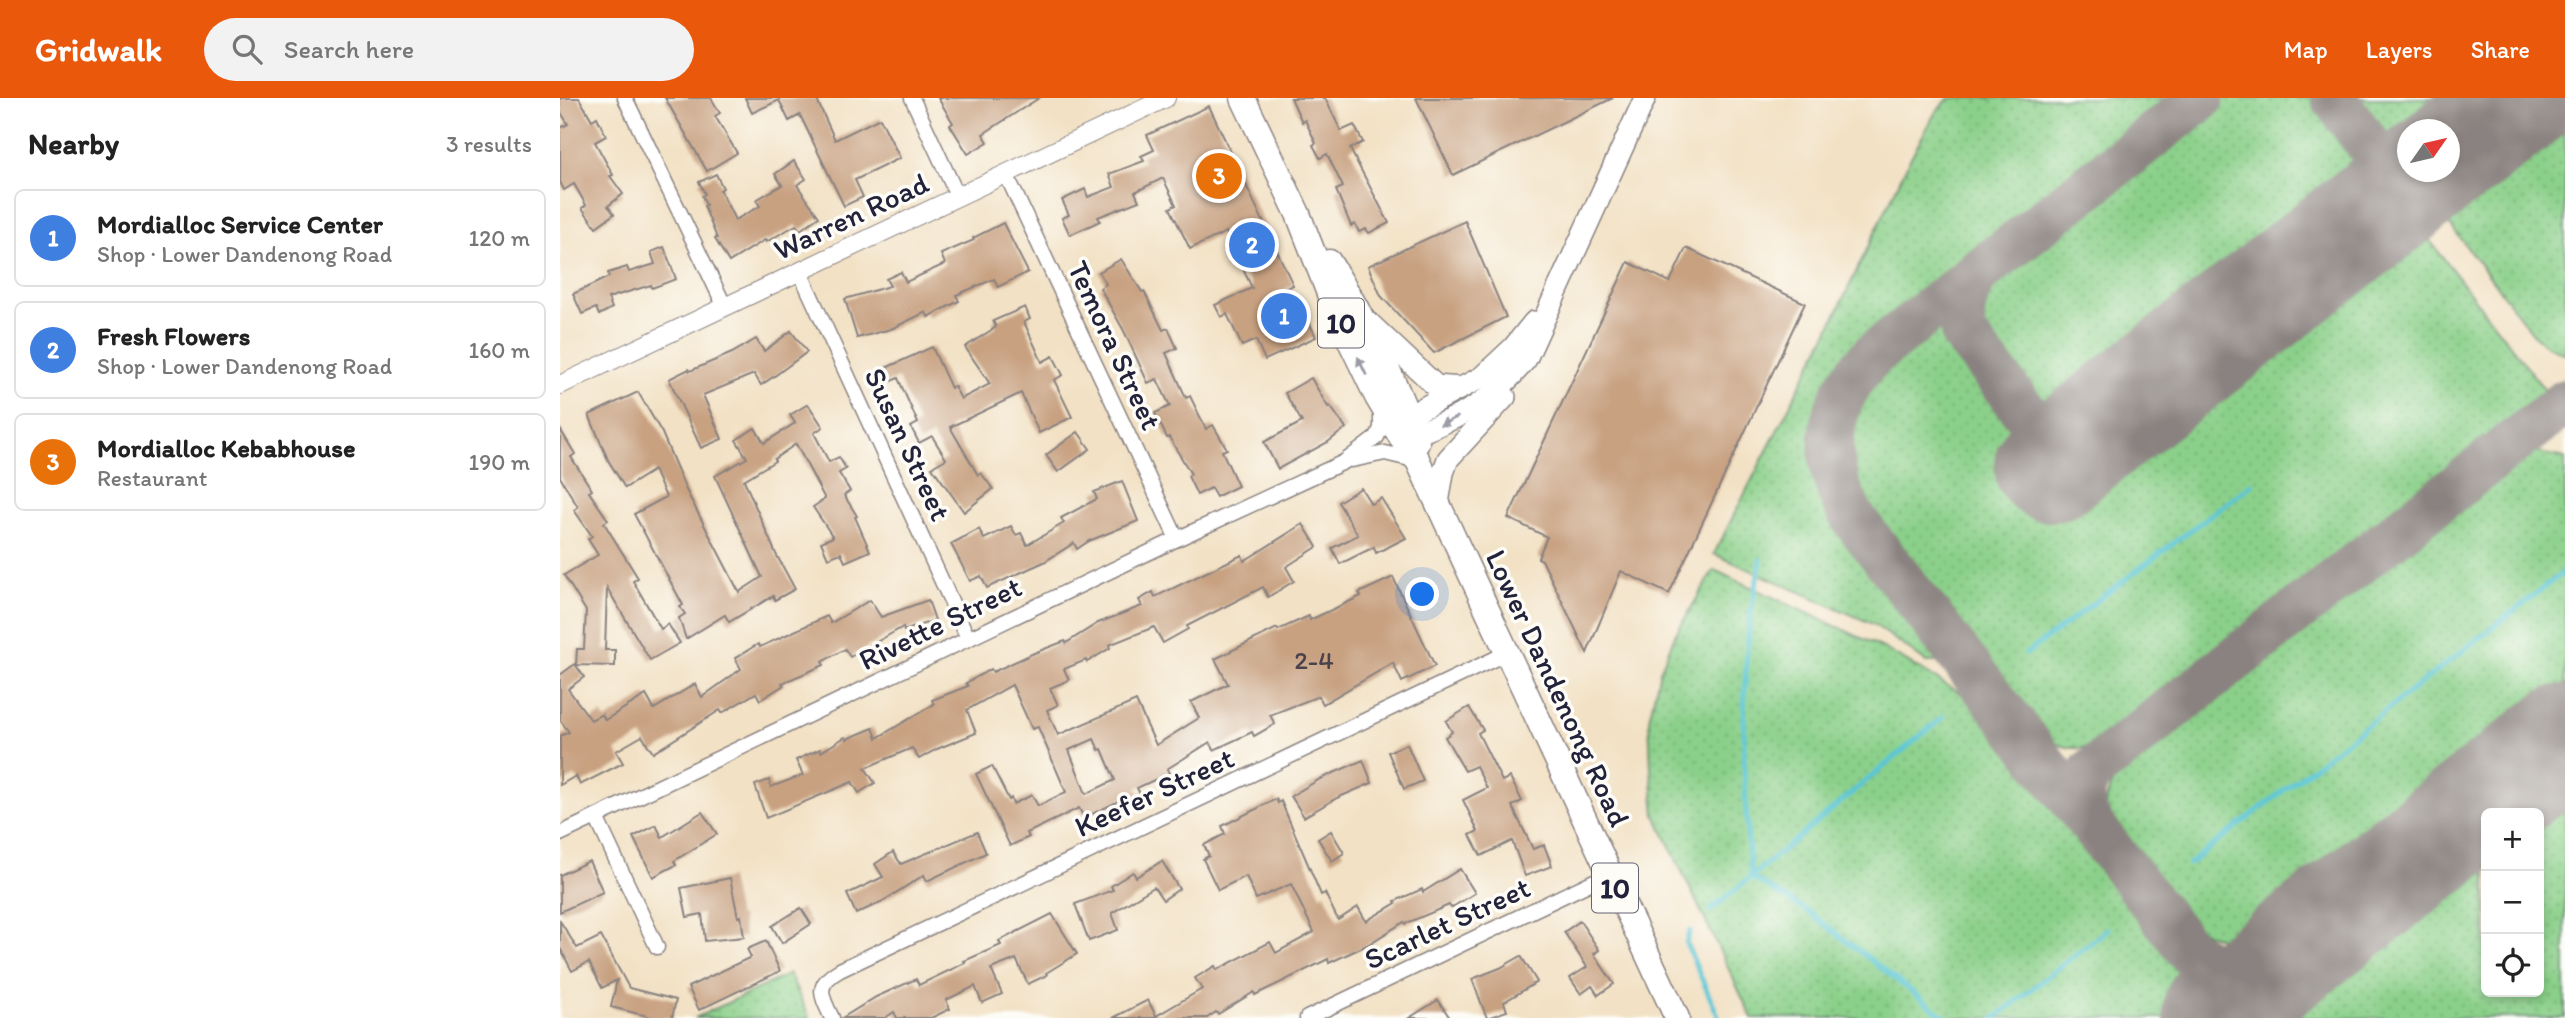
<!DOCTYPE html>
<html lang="en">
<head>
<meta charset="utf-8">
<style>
  :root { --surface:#fff; --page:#f2f2f2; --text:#222; --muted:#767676; --line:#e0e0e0; --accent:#ea580c }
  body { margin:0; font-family:Itim,sans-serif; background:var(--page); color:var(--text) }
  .controls { position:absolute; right:21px; bottom:21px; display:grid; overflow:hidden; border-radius:10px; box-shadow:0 4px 10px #0003 }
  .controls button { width:63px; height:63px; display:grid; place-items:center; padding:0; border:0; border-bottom:2px solid var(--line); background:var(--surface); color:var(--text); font:35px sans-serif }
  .compass { position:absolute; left:1837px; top:21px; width:63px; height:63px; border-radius:50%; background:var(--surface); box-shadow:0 4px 10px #0003; rotate:56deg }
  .you { position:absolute; left:863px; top:497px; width:24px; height:24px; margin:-18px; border:5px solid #fff; border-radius:50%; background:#1a73e8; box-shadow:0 0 0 10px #1a73e833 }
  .badge { display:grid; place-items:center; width:46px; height:46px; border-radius:50%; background:var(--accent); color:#fff; font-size:23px; font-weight:700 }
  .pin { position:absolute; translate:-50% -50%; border:4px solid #fff; box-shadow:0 2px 7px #0006 }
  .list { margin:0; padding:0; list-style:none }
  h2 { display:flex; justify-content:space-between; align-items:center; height:91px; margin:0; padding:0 28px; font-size:30px }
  h2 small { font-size:23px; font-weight:400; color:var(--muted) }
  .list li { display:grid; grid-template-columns:46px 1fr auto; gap:21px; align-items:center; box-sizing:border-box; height:98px; margin:0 14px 14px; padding:0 14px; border:2px solid var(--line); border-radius:10px }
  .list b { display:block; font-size:26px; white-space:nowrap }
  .list p { margin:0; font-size:23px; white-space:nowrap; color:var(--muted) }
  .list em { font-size:23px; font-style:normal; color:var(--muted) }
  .icon { flex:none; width:38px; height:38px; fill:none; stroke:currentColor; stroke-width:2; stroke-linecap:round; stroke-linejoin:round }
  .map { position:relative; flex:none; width:2005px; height:920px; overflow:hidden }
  header { display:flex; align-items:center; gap:42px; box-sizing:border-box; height:98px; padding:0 35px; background:var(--accent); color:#fff }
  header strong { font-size:33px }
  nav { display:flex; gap:38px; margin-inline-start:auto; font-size:24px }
  .search { width:490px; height:63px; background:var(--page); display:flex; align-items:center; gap:18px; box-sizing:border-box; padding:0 24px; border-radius:38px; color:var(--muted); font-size:26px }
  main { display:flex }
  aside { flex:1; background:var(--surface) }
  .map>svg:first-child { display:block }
  .grass { fill:url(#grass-dots); stroke:#567962; stroke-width:2 }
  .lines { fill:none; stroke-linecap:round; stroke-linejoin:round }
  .stream { stroke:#5bc6d5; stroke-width:5 }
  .taxiway { stroke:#8a8280; stroke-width:46 }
  .runway { stroke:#8a8280; stroke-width:112 }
  .building { fill:#c8a181; fill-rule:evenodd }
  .minor-casing { stroke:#8a8280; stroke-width:17 }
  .tertiary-casing { stroke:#8a8280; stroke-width:20 }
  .secondary-casing { stroke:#8a8280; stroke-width:24 }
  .trunk-casing { stroke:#8a8280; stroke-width:27 }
  .minor { stroke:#fff; stroke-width:14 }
  .tertiary { stroke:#fff; stroke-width:18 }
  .secondary { stroke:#fff; stroke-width:21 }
  .trunk { stroke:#fff; stroke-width:24 }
  .oneway { fill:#9c9ca7 }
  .labels { text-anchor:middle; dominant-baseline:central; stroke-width:7; stroke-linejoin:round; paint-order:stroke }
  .number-label { font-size:26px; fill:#4c424c }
  .shield { fill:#fdfcf7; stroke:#646373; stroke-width:2 }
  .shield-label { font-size:28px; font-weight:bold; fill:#22223b }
  .street-label { font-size:30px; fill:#22223b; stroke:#fdfcf7 }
</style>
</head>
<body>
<header>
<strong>Gridwalk</strong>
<div class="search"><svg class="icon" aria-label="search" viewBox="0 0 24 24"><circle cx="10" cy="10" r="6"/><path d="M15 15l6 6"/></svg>Search here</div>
<nav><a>Map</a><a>Layers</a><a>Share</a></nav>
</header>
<main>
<aside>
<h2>Nearby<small>3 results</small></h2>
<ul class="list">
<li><span class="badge" style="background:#3f7fe0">1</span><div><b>Mordialloc Service Center</b><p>Shop · Lower Dandenong Road</p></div><em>120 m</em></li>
<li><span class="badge" style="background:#3f7fe0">2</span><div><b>Fresh Flowers</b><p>Shop · Lower Dandenong Road</p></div><em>160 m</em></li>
<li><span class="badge" style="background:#e8710a">3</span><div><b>Mordialloc Kebabhouse</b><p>Restaurant</p></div><em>190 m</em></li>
</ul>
</aside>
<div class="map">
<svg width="2005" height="920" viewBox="0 0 2005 920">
  <defs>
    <pattern id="grass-dots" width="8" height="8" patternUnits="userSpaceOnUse" patternTransform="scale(1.75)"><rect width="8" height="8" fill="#8bd08a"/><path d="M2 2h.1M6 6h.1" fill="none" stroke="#78b278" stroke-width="1.8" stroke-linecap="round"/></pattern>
  </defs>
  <rect width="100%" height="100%" fill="#fdfcf7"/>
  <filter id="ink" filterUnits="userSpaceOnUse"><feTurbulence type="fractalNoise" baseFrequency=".0143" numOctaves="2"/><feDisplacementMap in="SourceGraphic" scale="14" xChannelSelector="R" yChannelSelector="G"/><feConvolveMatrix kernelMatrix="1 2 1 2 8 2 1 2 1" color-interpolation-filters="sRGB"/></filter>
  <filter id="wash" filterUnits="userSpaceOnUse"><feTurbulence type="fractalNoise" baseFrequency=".00686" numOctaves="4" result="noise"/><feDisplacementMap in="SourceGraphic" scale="28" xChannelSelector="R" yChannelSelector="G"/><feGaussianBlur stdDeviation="1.57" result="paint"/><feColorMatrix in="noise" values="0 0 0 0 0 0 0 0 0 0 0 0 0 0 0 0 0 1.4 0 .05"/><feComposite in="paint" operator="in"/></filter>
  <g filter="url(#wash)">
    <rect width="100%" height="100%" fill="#f2e1c4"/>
    <g class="grass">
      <path d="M1389,0H1620L1315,238C1268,281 1242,339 1268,401C1278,428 1298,450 1314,473C1336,503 1359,534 1381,564H1366L1315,527L1154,456L1267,235L1350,61L1375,15Z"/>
      <path d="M1660,0H1752C1777,12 1801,56 1818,79L1817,83L1545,294C1530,302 1511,311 1494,308C1481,306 1472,296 1462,288C1426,259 1405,219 1434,176Z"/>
      <polygon points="1790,0 1922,0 1882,31 1848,32 1847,58 1841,63 1831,55"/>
      <polygon points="1999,0 2005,0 2005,256 1985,247 1975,238 1870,101"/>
      <path d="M1848,118H1851L1990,299L1552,641C1524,656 1497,652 1473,631L1309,418C1281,373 1279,318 1314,276C1332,256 1355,240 1377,224L1504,386Z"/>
      <path d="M1965,352L2005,360V594L1699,833C1682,842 1666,844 1648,836C1623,825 1549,741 1546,714C1545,693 1555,676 1568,661Z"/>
      <polygon points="1154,472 1323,550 1421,607 1663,920 1192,920 1095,717 1091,671 1089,621 1100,573 1115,537"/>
      <polygon points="2005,690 2005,920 1710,920 1926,752 1926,894 1979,894 1979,715 1973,715"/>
      <polygon points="229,876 250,920 135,920"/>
    </g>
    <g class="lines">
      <g class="stream">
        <path d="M1201,461C1197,484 1191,507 1189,530C1181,613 1183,696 1191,779L1250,815L1386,920"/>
        <polyline points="1466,556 1692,386"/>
        <polyline points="1629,766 2005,473"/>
        <polyline points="1151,812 1383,619"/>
        <polyline points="1130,833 1126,845 1159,920"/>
        <polyline points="1435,920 1548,831"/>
      </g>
      <g class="taxiway">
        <path d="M1641,0L1314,256C1266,302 1258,363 1293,420L1669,904"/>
        <path d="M1774,0C1787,17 1819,66 1835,74C1845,78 1854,77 1863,74"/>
        <polyline points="1890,54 1921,32"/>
        <path d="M1419,173C1406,190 1398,215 1404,237L1501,359"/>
        <path d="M1465,313C1517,362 1568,305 1611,274"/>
        <path d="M1529,724C1520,706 1519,689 1532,673L2005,304"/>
        <path d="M1628,851C1665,883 1699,874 1737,849L1889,732"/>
      </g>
      <g class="runway">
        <polyline points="1890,56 1961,0"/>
        <polyline points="1490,368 1867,74"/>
        <polyline points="1659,911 2005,642"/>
      </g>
    </g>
    <g id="blocks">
      <g class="building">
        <polygon points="0,0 19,0 32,22 37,19 46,38 35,44 53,77 50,78 63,96 48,108 54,116 36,129 22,110 26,107 14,86 4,92 0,84 0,30 8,26 0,13"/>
        <polygon points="105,0 151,0 160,15 155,18 177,55 147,73"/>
        <polygon points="185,0 256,0 275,42 320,20 340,60 295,82 303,99 284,108 240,17 229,23 219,2 192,15"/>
        <polygon points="378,0 479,0 423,36 428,44 408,56 390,27 393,25"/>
        <polygon points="731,0 765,0 781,33 794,27 803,44 790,51 829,125 809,135 806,131 799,134 795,126 791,128 776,92 783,89 767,56 760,60 753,47 756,45 745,22 742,24"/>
        <polygon points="856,0 1053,0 893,77"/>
        <polygon points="649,8 733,187 715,196 732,232 749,224 756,239 705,262 696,242 682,248 667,216 661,219 655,207 692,190 666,134 630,151 610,110 616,107 603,80 575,94 579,103 538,119 540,123 510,137 502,120 509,117 502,102 525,91 528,99 554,89 549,76 584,63 581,58 594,52 587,37"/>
        <polygon points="234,63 246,81 237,87 259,119 240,132 236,127 206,144 205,142 169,164 155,141 157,140 144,108 146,107 142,98 145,96 139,84 156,76 163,90 160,92 175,122 200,108 196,102 222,87 215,76"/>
        <polygon points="905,123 946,219 874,255 821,198 808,168"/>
        <polygon points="443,125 468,174 438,189 434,181 396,197 399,203 368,219 366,214 331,231 297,240 285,201 330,188 326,181 341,174 346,184 385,166 381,156 414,142 413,140"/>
        <polygon points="104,149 116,181 92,190 91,187 48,200 52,210 39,217 36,210 22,216 13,196 49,179 48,175 67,169 69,174 95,166 91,154"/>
        <polygon points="1126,150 1245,205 1109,496 1061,473 1027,555 982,462 978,460 987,439 948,420 1068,164 1110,184"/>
        <polygon points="561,161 582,194 584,193 603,232 608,230 617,250 606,255 626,300 630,298 646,331 653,327 667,351 662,353 678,388 656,399 651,390 637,397 628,378 631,376 609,339 607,340 595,315 610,308 597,281 588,285 564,233 540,190 546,186 539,174"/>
        <polygon points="465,209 470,221 464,224 482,264 493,258 503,277 494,282 512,319 479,335 461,295 390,329 418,377 421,375 433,391 404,414 372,369 386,361 372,338 359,345 351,329 358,325 338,280 325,286 319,273 372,249 391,290 394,288 401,301 430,286 405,249 436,229 433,223"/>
        <polygon points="231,233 247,254 216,277 201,287 194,276 143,297 162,341 141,350 109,281 129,271 130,273 172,255 196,241 204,253"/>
        <polygon points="751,280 768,309 770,308 786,330 768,344 718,371 704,344 742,324 725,295"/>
        <polygon points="78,294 102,335 126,392 179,494 202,479 155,378 187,360 176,342 195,330 204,345 235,325 230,317 248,306 263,329 254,335 269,364 279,359 286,371 279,375 290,393 284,397 297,418 295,419 310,453 285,464 281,455 268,460 261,444 273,439 253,409 265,401 236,346 214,361 215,363 184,382 216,456 235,491 215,502 213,498 169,524 165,517 126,541 119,520 125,516 120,509 123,507 74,416 106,399 94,372 65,390 48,362 29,317"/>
        <polygon points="0,331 15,356 11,359 32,392 29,394 48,422 44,425 78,480 73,483 101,531 108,526 120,545 90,562 47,490 45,552 55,552 55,568 16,567 17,551 24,551 26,513 4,477 38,457 28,441 32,438 14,412 18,409 0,379"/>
        <polygon points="518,334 530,351 498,374 486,357"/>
        <polygon points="562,383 578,423 529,443 517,451 514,445 484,464 427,490 421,478 410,483 391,446 419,431 424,441 451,428 456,437 461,435 467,447 504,425 501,420 537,401 534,394"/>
        <polygon points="801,390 811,406 821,400 846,440 816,455 814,449 780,466 772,450 798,437 778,404"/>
        <path d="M743,426L757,449L726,469L734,483L708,499L703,489L627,528L628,531L603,545L594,529L549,547L550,550L527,564L526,562L504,571L509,582L490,590L498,607L487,612L498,637L576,603L596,647L639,620L631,604L668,586L655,561L717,530L718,532L749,518L750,522L801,498L799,495L833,479L875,568L842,584L833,565L763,606L759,598L710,617L715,626L694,638L692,634L654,652L650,644L607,671L609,675L577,690L580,696L564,703L563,701L524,720L519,710L467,735L469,739L450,748L416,676L432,668L449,702L451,700L453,706L472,697L478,708L506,694L478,629L472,631L452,587L407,612L416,635L377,651L359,661L352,650L305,670L315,685L299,695L292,684L206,720L195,687L209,682L211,689L243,677L236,662L260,651L261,654L285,639L287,641L313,630L317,640L374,606L372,602L408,588L406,585L431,571L433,574L474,555L505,543L506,545L538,525L582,508L579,502L593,494L595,499L682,457L684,463ZM534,641L539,652L542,651L555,682L526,696L509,652Z"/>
        <polygon points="310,502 321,519 368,502 375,522 344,533 343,529 290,559 285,551 262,564 264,567 222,585 224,587 200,602 196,595 162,615 160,612 93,655 82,638 56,653 63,665 20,687 16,678 0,687 0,638 9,634 0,622 0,577 15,566 24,579 8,591 31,622 42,616 45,622 86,597 94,611 135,586 142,599 181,571 175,560 198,546 200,549 267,518 271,525"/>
        <polygon points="909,609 923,632 918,635 942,683 950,679 962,703 952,708 973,751 984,747 992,768 965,778 952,743 921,758 910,737 918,733 903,702 927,690 916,668 905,673 885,639 892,634 886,623"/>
        <polygon points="847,646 863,683 844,691 828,654"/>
        <polygon points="803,662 812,685 777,700 744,719 731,698 760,681"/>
        <polygon points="716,701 718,705 721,703 761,797 765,795 778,822 798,809 806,823 836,805 835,803 862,791 863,794 900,771 915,795 891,810 889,807 845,826 844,824 807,847 769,865 768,861 695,897 694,894 658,916 656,914 647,920 553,920 588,902 596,918 642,891 635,880 655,868 657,872 710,844 716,855 754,834 731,786 696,801 686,778 658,792 643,761 649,758 644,747 665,736 662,728"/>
        <polygon points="142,714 157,736 114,763 116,767 93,779 73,739 96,727 102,739"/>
        <polygon points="771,733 784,755 772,763 758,741"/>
        <polygon points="417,734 426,755 367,783 364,777 323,803 296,816 287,796 323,779 315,766 333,754 341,766"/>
        <polygon points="29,763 43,794 0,814 0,777"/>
        <polygon points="602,763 619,791 603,802 594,789 552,815 558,832 529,843 515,806 553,792 551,788 573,774 576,779"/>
        <polygon points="170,780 178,819 181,818 184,839 145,843 142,816 127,819 121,790"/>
        <polygon points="241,810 251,826 222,845 212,828"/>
        <polygon points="492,816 517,856 486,875 487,877 468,886 456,861 431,871 442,896 422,905 415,888 386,902 390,911 371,920 337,920 334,914 325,920 282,920 316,899 356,881 359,887 405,865 404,863 441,847 439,843"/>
        <polygon points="0,823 17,850 41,838 69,890 116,902 112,920 95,920 51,909 57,882 42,890 29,864 12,873 0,850"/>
        <polygon points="1020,823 1039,852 1034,856 1054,886 1038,897 1032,888 1021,896 1010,880 1027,869 1004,834"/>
        <polygon points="206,843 220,873 139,912 128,889 191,859 187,851"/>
        <polygon points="961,858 977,884 944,904 947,913 927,920 912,881 940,870"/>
        <polygon points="878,902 890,920 849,920"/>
      </g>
    </g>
  </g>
  <g filter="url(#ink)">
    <use href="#blocks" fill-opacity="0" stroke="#8a8280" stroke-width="2"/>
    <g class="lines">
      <defs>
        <g id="minor">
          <polyline points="65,0 165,209"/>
          <polyline points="352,0 398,99"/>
          <polyline points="446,76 617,441"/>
          <polyline points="240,174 408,540"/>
          <polyline points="792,362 825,355 854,362"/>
          <polyline points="36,719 97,849"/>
          <polyline points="0,736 617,441 784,364 817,339 821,330 821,312"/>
          <path d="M272,920C261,897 254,887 280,872L949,554"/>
          <polyline points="747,920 1049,776"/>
        </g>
        <polyline id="tertiary" points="0,287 606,0"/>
        <g id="secondary">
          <polyline points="810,226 876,288 901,290"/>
          <polyline points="837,327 863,310 922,279 953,250 974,224"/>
          <path d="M842,342C898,319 927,310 966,261L1085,0"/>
          <polyline points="878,405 883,375 888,361 945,299"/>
        </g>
        <g id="trunk">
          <polyline points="683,0 738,116 777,216 817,299 848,351 858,363 1117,920"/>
          <path d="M769,164C797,209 822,255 842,304C847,317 855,330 857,345"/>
        </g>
      </defs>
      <use href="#minor" class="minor-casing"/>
      <use href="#tertiary" class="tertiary-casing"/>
      <use href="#secondary" class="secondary-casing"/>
      <use href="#trunk" class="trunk-casing"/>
      <use href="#minor" class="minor"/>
      <use href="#tertiary" class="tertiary"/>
      <use href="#secondary" class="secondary"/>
      <use href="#trunk" class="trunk"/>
    </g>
    <defs><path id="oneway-solid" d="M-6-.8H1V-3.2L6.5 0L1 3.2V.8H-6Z" transform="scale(1.75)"/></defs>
    <g class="oneway">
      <use href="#oneway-solid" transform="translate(802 268) rotate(-115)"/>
      <use href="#oneway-solid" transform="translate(889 323) rotate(154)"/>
    </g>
  </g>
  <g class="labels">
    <g class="number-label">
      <text x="754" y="562">2-4</text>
    </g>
    <g class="shield">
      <rect x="758" y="200.5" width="46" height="49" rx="5"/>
      <rect x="1032" y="765.5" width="46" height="49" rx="5"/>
    </g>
    <g class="shield-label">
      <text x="781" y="225">10</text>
      <text x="1055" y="790">10</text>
    </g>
    <g class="street-label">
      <text transform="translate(291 118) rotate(-25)">Warren Road</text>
      <text transform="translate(555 247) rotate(65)">Temora Street</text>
      <text transform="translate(348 346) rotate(65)">Susan Street</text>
      <text transform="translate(380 525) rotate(-26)">Rivette Street</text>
      <text transform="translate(998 590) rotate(65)">Lower Dandenong Road</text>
      <text transform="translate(594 694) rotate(-25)">Keefer Street</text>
      <text transform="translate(887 825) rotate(-25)">Scarlet Street</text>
    </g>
  </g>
</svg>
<div class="controls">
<button>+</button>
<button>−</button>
<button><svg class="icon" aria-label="locate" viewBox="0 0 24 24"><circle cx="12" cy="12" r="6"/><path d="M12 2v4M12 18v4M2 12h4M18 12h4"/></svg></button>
</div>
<svg class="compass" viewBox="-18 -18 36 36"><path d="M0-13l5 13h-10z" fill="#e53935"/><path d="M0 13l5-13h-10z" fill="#767676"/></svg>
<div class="you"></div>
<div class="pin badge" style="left:724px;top:218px;background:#3f7fe0">1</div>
<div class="pin badge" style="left:692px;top:147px;background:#3f7fe0">2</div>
<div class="pin badge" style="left:659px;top:78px;background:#e8710a">3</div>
</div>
</main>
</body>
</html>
